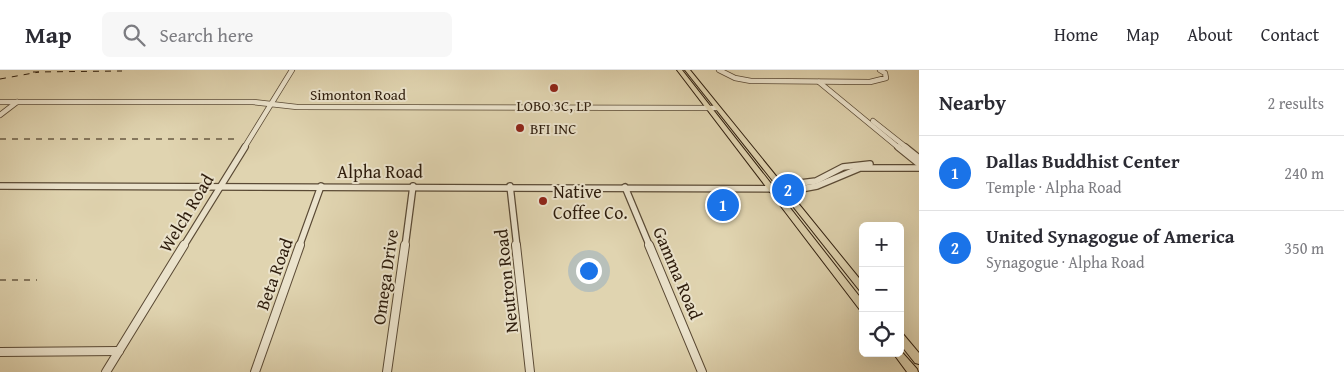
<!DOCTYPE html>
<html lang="en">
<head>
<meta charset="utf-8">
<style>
  :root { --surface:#fff; --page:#f7f7f7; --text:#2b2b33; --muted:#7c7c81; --line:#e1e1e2; --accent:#1a73e8 }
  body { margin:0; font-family:"Gentium Book Plus",serif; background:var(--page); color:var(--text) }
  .controls { position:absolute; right:15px; bottom:15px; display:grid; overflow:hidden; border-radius:8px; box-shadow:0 5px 20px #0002 }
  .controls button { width:45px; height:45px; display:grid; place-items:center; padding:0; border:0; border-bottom:1px solid var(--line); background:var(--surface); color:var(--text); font:25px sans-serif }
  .you { position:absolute; left:588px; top:200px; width:18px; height:18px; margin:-12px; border:4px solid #fff; border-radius:50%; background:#1a73e8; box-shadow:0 0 0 8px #1a73e833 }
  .badge { display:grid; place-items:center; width:32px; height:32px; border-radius:50%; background:var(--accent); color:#fff; font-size:16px; font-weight:700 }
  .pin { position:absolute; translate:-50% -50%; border:2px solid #fff; box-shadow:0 1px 5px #0006 }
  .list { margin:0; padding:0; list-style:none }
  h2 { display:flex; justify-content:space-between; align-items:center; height:65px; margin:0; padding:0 20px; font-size:21px }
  h2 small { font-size:16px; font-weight:400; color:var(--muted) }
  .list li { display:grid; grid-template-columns:32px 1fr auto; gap:15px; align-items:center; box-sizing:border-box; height:75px; padding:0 20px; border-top:1px solid var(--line) }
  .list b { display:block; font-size:19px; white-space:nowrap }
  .list p { margin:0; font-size:16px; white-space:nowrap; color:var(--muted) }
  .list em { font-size:16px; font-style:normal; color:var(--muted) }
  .icon { flex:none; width:28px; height:28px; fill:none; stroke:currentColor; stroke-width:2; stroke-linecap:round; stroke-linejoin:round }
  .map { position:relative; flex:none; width:919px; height:302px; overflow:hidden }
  header { display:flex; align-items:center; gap:30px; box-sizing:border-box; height:70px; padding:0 25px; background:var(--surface); border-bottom:1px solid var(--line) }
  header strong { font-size:24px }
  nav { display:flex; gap:28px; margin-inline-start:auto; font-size:18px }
  .search { width:350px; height:45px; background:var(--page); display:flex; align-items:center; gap:12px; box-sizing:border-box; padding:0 18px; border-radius:8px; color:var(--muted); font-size:19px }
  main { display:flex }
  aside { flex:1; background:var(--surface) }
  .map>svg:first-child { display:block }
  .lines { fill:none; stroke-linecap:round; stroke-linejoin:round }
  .minor-far2-casing { stroke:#5a4a35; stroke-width:6 }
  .minor-far1-casing { stroke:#5a4a35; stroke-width:8 }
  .minor-casing { stroke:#5a4a35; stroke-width:10 }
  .major-casing { stroke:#2d1c0c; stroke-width:2 }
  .minor-far2 { stroke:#ebe3cc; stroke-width:4.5 }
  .minor-far1 { stroke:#ebe3cc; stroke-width:5.5 }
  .minor { stroke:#ebe3cc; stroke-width:8 }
  .major { fill:#e0d4b0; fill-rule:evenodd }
  .rail { stroke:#2d1c0c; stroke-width:1; stroke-dasharray:6 6; stroke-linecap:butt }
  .poi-dot { fill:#8f2418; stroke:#ebe3cc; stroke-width:2 }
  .labels { text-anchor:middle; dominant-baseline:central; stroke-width:4; stroke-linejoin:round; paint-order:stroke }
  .far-street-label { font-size:15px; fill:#2d1c0c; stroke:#ebe3cc }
  .far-poi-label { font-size:15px; fill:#2d1c0c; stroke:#ebe3cc }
  .street-label { font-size:18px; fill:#2d1c0c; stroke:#ebe3cc }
  .poi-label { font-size:18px; fill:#2d1c0c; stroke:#ebe3cc; text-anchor:start }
</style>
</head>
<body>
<header>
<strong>Map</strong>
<div class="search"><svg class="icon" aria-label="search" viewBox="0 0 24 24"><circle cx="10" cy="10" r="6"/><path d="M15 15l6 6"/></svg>Search here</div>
<nav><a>Home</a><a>Map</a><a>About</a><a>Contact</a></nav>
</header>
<main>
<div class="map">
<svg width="919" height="302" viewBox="0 0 919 302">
  <rect width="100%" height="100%" fill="#e0d4b0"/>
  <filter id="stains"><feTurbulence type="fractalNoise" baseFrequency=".004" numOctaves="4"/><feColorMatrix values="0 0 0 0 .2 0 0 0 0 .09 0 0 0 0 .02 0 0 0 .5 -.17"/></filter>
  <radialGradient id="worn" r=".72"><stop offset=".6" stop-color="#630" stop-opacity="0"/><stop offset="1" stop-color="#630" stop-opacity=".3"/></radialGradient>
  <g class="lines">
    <defs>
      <g id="minor-far2">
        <polyline points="719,0 735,8 751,11 870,12 886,8 885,3 880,0"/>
        <polyline points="819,12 899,78"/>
        <polyline points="0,32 253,32 297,37 717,38"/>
        <polyline points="0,45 17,32"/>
        <polyline points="873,51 907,78"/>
        <polyline points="244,78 292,0"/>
      </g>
      <g id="minor-far1">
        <polyline points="898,77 919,94"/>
        <polyline points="905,77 919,88"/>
        <polyline points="792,114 816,111 843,97 870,94"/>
        <polyline points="0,116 801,119 817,116 860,98 919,98"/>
        <polyline points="510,116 517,177"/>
        <polyline points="625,117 650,177"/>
        <polyline points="183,177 245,77"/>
        <polyline points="299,177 321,116"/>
        <polyline points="405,177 413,116"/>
      </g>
      <g id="minor">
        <polyline points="516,175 530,302"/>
        <polyline points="649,175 702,302"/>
        <polyline points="0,282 119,281"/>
        <polyline points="106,302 184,175"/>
        <polyline points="255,302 300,175"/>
        <polyline points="387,302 405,175"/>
      </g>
      <g id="major">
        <polygon points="677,0 682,0 863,231 863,241 860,240"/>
        <polygon points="685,0 690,0 863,213 863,222 860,221"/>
        <polygon points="900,263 903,264 919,283 919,294 915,293 900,274"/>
        <polygon points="900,280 917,299 918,302 907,302 893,283 900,283"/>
      </g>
    </defs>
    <use href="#minor-far2" class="minor-far2-casing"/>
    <use href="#minor-far1" class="minor-far1-casing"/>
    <use href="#minor" class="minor-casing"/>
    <use href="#major" class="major-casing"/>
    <use href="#minor-far2" class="minor-far2"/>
    <use href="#minor-far1" class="minor-far1"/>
    <use href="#minor" class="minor"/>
    <use href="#major" class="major"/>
    <g class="rail">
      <polyline points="33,2 122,1"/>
      <polyline points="0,9 39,2"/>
      <polyline points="0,69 237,69"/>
      <polyline points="0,210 37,210"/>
    </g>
  </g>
  <g class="poi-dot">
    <circle cx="554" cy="18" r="5"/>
    <circle cx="520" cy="58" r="5"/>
    <circle cx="543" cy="131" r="5"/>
  </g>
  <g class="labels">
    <g class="far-street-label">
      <text x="358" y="24">Simonton Road</text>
    </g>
    <g class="far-poi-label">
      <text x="554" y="35">LOBO 3C, LP</text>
      <text x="530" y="58" text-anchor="start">BFI INC</text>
    </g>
    <g class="street-label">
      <text x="380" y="101">Alpha Road</text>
      <text transform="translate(186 143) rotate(-59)">Welch Road</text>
      <text transform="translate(678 203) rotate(67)">Gamma Road</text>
      <text transform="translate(274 204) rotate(-70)">Beta Road</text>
      <text transform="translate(385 207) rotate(-82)">Omega Drive</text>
      <text transform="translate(506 211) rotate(-96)">Neutron Road</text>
    </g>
    <g class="poi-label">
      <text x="553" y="121">Native<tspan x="553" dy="21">Coffee Co.</tspan></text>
    </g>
  </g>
  <rect width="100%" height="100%" filter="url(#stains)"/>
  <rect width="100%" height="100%" fill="url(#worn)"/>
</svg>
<div class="controls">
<button>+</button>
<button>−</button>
<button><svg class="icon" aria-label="locate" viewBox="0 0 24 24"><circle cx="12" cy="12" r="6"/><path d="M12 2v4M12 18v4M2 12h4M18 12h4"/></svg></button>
</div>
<div class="you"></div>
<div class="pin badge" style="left:723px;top:135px">1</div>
<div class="pin badge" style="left:788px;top:120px">2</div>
</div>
<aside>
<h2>Nearby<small>2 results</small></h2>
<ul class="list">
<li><span class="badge">1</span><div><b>Dallas Buddhist Center</b><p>Temple · Alpha Road</p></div><em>240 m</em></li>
<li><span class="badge">2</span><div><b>United Synagogue of America</b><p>Synagogue · Alpha Road</p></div><em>350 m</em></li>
</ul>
</aside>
</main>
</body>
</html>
